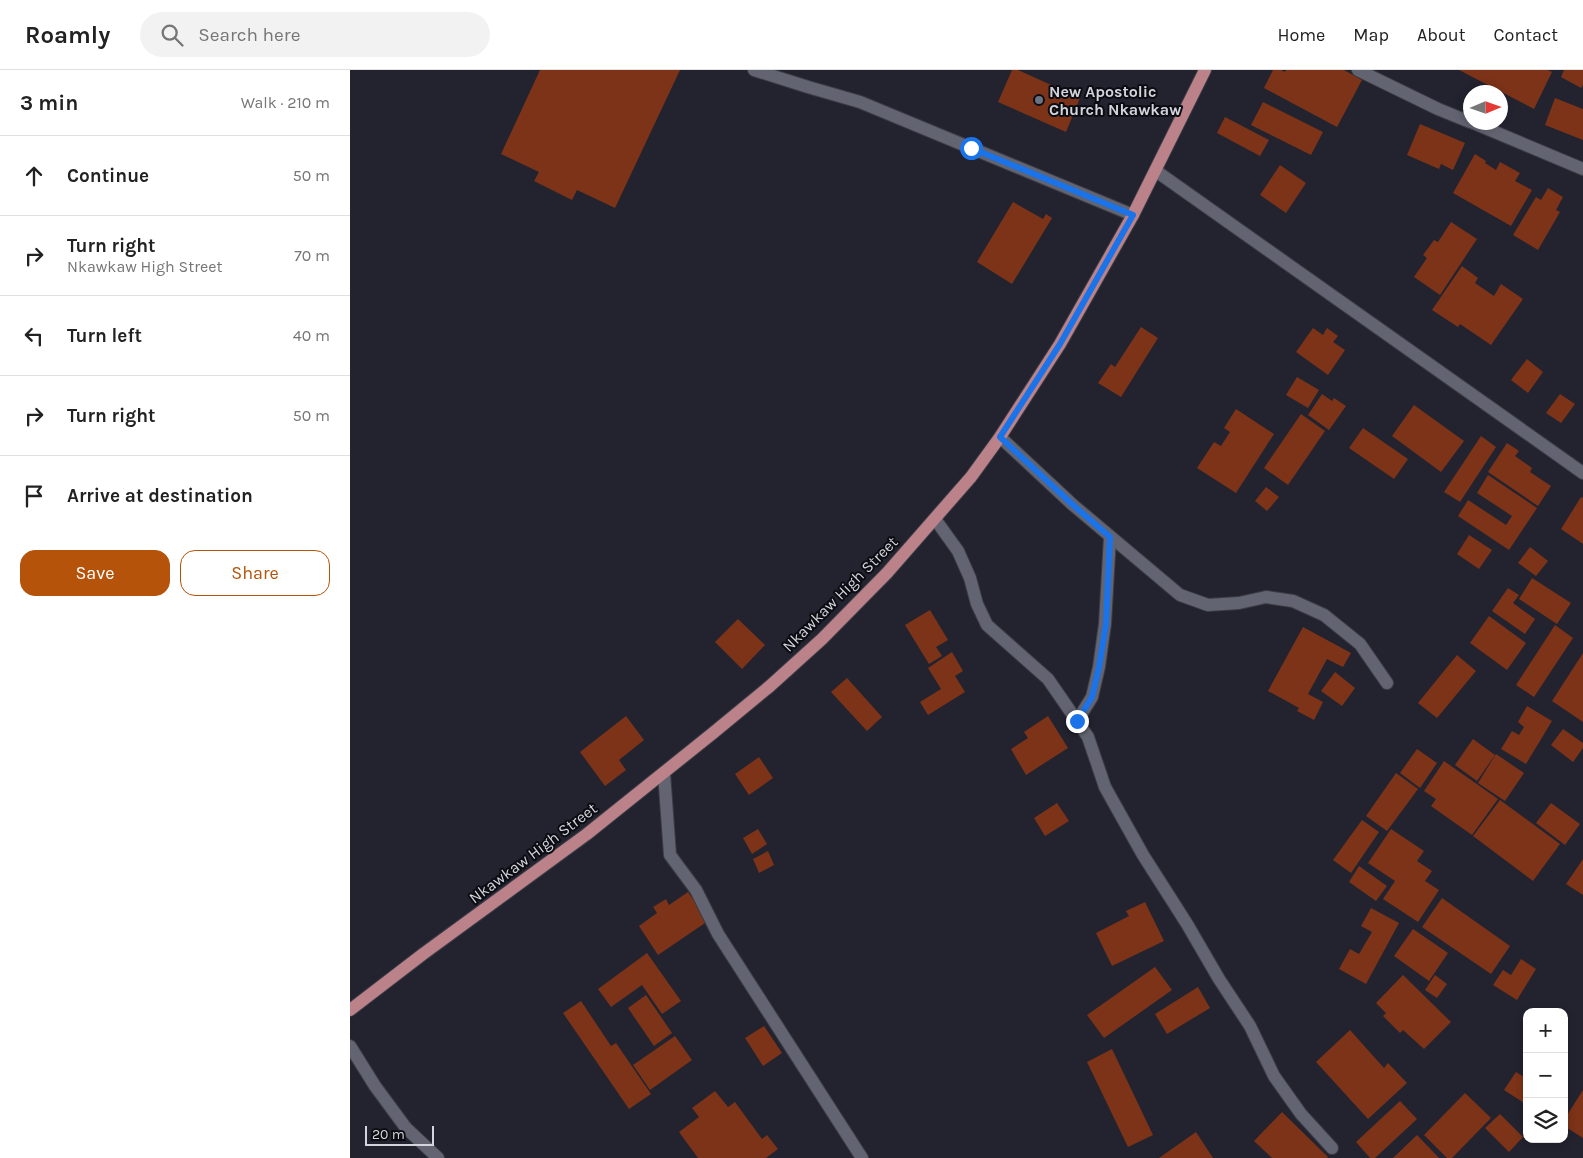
<!DOCTYPE html>
<html lang="en">
<head>
<meta charset="utf-8">
<style>
  :root { --surface:#fff; --page:#f2f2f2; --text:#222; --muted:#767676; --line:#e0e0e0; --accent:#b45309 }
  body { margin:0; font-family:Karla,sans-serif; background:var(--page); color:var(--text) }
  .controls { position:absolute; right:15px; bottom:15px; display:grid; overflow:hidden; border-radius:10px; box-shadow:0 2px 8px #0003 }
  .controls button { width:45px; height:45px; display:grid; place-items:center; padding:0; border:0; border-bottom:1px solid var(--line); background:var(--surface); color:var(--text); font:25px sans-serif }
  .compass { position:absolute; left:1113px; top:15px; width:45px; height:45px; border-radius:50%; background:var(--surface); box-shadow:0 2px 8px #0003; rotate:88deg }
  .scale { position:absolute; left:15px; bottom:12px; width:69px; box-sizing:border-box; padding-left:5px; border:2px solid #d3d4dc; border-top:0; font-size:14px; line-height:18px; white-space:nowrap; color:#d3d4dc; -webkit-text-stroke:4px #0c0d12; paint-order:stroke }
  .stop { position:absolute; width:15px; height:15px; margin:-11px; border:4px solid #1a73e8; border-radius:50%; background:#fff }
  .stop.end { background:#1a73e8; border-color:#fff; box-shadow:0 1px 5px #0008 }
  .list { margin:0; padding:0; list-style:none }
  h2 { display:flex; justify-content:space-between; align-items:center; height:65px; margin:0; padding:0 20px; font-size:21px }
  h2 small { font-size:16px; font-weight:400; color:var(--muted) }
  .list li { display:grid; grid-template-columns:32px 1fr auto; gap:15px; align-items:center; box-sizing:border-box; height:80px; padding:0 20px; border-top:1px solid var(--line) }
  .list b { display:block; font-size:19px; white-space:nowrap }
  .list p { margin:0; font-size:16px; white-space:nowrap; color:var(--muted) }
  .list em { font-size:16px; font-style:normal; color:var(--muted) }
  .actions { display:flex; gap:10px; padding:15px 20px }
  .actions a { flex:1; padding:11px 0; border:1px solid var(--accent); border-radius:15px; text-align:center; font-size:18px; color:var(--accent) }
  .actions .main { background:var(--accent); color:#fff }
  .icon { flex:none; width:28px; height:28px; fill:none; stroke:currentColor; stroke-width:2; stroke-linecap:round; stroke-linejoin:round }
  .map { position:relative; flex:none; width:1233px; height:1088px; overflow:hidden }
  header { display:flex; align-items:center; gap:30px; box-sizing:border-box; height:70px; padding:0 25px; background:var(--surface); border-bottom:1px solid var(--line) }
  header strong { font-size:24px }
  nav { display:flex; gap:28px; margin-inline-start:auto; font-size:18px }
  .search { width:350px; height:45px; background:var(--page); display:flex; align-items:center; gap:12px; box-sizing:border-box; padding:0 18px; border-radius:28px; color:var(--muted); font-size:19px }
  main { display:flex }
  aside { flex:1; background:var(--surface) }
  .map>svg:first-child { display:block }
  .building { fill:#7c3318 }
  .lines { fill:none; stroke-linecap:round; stroke-linejoin:round }
  .minor-casing { stroke:#3c3d46; stroke-width:14 }
  .major-casing { stroke:#3c3d46; stroke-width:14 }
  .minor { stroke:#626471; stroke-width:12 }
  .major { stroke:#bb828a; stroke-width:12 }
  .route { stroke:#1a73e8; stroke-width:6 }
  .worship-dot { fill:#6b7280; stroke:#0c0d12; stroke-width:2 }
  .labels { text-anchor:middle; dominant-baseline:central; stroke-width:4; stroke-linejoin:round; paint-order:stroke }
  .poi-label { font-size:16px; font-weight:bold; fill:#d3d4dc; stroke:#0c0d12; text-anchor:start }
  .street-label { font-size:16px; fill:#d3d4dc; stroke:#0c0d12 }
</style>
</head>
<body>
<header>
<strong>Roamly</strong>
<div class="search"><svg class="icon" aria-label="search" viewBox="0 0 24 24"><circle cx="10" cy="10" r="6"/><path d="M15 15l6 6"/></svg>Search here</div>
<nav><a>Home</a><a>Map</a><a>About</a><a>Contact</a></nav>
</header>
<main>
<aside>
<h2>3 min<small>Walk · 210 m</small></h2>
<ul class="list">
<li><svg class="icon" aria-label="ahead" viewBox="0 0 24 24"><path d="M12 20V5M6 11l6-6 6 6"/></svg><div><b>Continue</b></div><em>50 m</em></li>
<li><svg class="icon" aria-label="right" viewBox="0 0 24 24"><path d="M7 20v-9h11M14 6l5 5-5 5"/></svg><div><b>Turn right</b><p>Nkawkaw High Street</p></div><em>70 m</em></li>
<li><svg class="icon" aria-label="left" viewBox="0 0 24 24"><path d="M17 20v-9H6M10 6l-5 5 5 5"/></svg><div><b>Turn left</b></div><em>40 m</em></li>
<li><svg class="icon" aria-label="right" viewBox="0 0 24 24"><path d="M7 20v-9h11M14 6l5 5-5 5"/></svg><div><b>Turn right</b></div><em>50 m</em></li>
<li><svg class="icon" aria-label="arrive" viewBox="0 0 24 24"><path d="M6 21V4h12l-3 4 3 4H6"/></svg><div><b>Arrive at destination</b></div></li>
</ul>
<div class="actions"><a class="main">Save</a><a>Share</a></div>
</aside>
<div class="map">
<svg width="1233" height="1088" viewBox="0 0 1233 1088">
  <rect width="100%" height="100%" fill="#22232f"/>
  <g class="building">
    <polygon points="190,0 330,0 265,138 227,120 222,130 184,111 189,102 151,84"/>
    <polygon points="662,0 668,0 730,28 716,62 648,32"/>
    <polygon points="923,0 931,0 935,2 936,0 994,0 1012,10 987,57 914,18"/>
    <polygon points="1109,0 1198,0 1202,2 1184,39"/>
    <polygon points="1214,0 1233,0 1233,15 1231,18 1211,7"/>
    <polygon points="1205,28 1233,39 1233,70 1195,55"/>
    <polygon points="913,32 973,62 961,85 901,55"/>
    <polygon points="875,47 919,70 910,86 867,63"/>
    <polygon points="1070,54 1115,73 1103,100 1091,94 1089,99 1057,85"/>
    <polygon points="1125,84 1136,91 1135,93 1146,100 1150,92 1170,103 1165,111 1182,120 1161,156 1103,123"/>
    <polygon points="930,95 956,113 936,143 910,125"/>
    <polygon points="1198,118 1213,127 1206,140 1210,142 1188,180 1163,165 1186,127 1191,130"/>
    <polygon points="663,132 693,149 696,144 702,148 662,214 627,192"/>
    <polygon points="1101,152 1127,169 1090,225 1064,207 1077,188 1073,185 1084,170 1088,172"/>
    <polygon points="1112,196 1128,208 1125,213 1144,226 1151,214 1173,229 1141,275 1110,254 1108,257 1082,240"/>
    <polygon points="791,257 808,268 771,327 748,313 761,294 765,297"/>
    <polygon points="963,258 973,265 977,258 988,266 983,272 995,280 978,305 946,282"/>
    <polygon points="1177,289 1193,302 1178,323 1161,310"/>
    <polygon points="947,307 969,320 958,338 936,325"/>
    <polygon points="972,324 982,331 984,328 996,336 979,360 958,345"/>
    <polygon points="1210,324 1225,334 1211,353 1196,343"/>
    <polygon points="1064,335 1114,371 1091,402 1042,366"/>
    <polygon points="886,339 924,364 886,423 847,398 864,372 871,376 880,362 874,358"/>
    <polygon points="951,344 975,361 938,415 914,398"/>
    <polygon points="1013,358 1058,389 1044,409 999,378"/>
    <polygon points="1131,366 1146,377 1110,432 1094,422"/>
    <polygon points="1157,373 1169,381 1165,386 1182,398 1180,402 1201,416 1188,436 1138,402"/>
    <polygon points="1138,405 1187,438 1159,480 1108,446 1118,430 1156,455 1162,446 1127,423"/>
    <polygon points="916,417 929,427 917,441 905,431"/>
    <polygon points="1231,427 1233,428 1233,474 1211,459"/>
    <polygon points="1119,465 1142,480 1129,499 1107,484"/>
    <polygon points="1180,477 1198,491 1186,506 1168,493"/>
    <polygon points="1182,508 1221,533 1207,554 1169,529"/>
    <polygon points="1158,518 1169,525 1163,533 1185,549 1175,564 1142,541"/>
    <polygon points="580,540 598,570 586,577 592,586 579,594 555,555"/>
    <polygon points="1139,546 1176,573 1157,600 1120,573"/>
    <polygon points="388,549 415,575 392,599 365,572"/>
    <polygon points="1205,555 1223,568 1184,627 1166,615"/>
    <polygon points="953,557 1001,583 993,597 977,589 958,624 973,632 964,650 947,641 949,638 918,621"/>
    <polygon points="602,582 613,601 605,606 615,622 578,645 570,632 591,619 578,598"/>
    <polygon points="1233,583 1233,652 1202,631"/>
    <polygon points="1107,585 1126,601 1087,648 1068,633"/>
    <polygon points="985,602 1005,618 992,636 971,621"/>
    <polygon points="497,608 532,647 517,661 481,622"/>
    <polygon points="1177,636 1202,651 1176,694 1151,679 1162,661 1169,665 1174,657 1168,652"/>
    <polygon points="276,646 294,670 269,690 276,700 255,716 230,682"/>
    <polygon points="698,646 718,678 676,705 661,679 678,668 674,662"/>
    <polygon points="1213,659 1233,673 1233,678 1223,692 1201,675"/>
    <polygon points="1123,669 1145,685 1127,711 1105,695"/>
    <polygon points="1067,679 1087,693 1070,718 1050,703"/>
    <polygon points="1146,684 1174,703 1155,731 1128,713"/>
    <polygon points="409,687 423,708 399,725 385,704"/>
    <polygon points="1094,691 1148,729 1122,765 1081,736 1086,729 1074,721"/>
    <polygon points="1046,703 1068,719 1037,761 1016,746"/>
    <polygon points="1150,730 1210,774 1183,811 1123,766"/>
    <polygon points="707,733 719,751 695,766 684,748"/>
    <polygon points="1201,733 1230,754 1215,775 1186,753"/>
    <polygon points="1012,750 1029,762 1001,803 983,790"/>
    <polygon points="408,759 417,774 402,784 393,768"/>
    <polygon points="1041,759 1074,781 1067,791 1082,801 1075,811 1089,820 1068,852 1033,829 1045,811 1018,793"/>
    <polygon points="418,781 424,795 409,803 403,789"/>
    <polygon points="1233,789 1233,825 1216,814"/>
    <polygon points="1009,796 1037,816 1026,831 999,812"/>
    <polygon points="338,822 358,851 308,885 289,856 307,843 303,837 316,829 319,835"/>
    <polygon points="1092,828 1160,876 1141,904 1072,857"/>
    <polygon points="795,832 814,871 762,896 746,863 779,846 776,841"/>
    <polygon points="1021,838 1049,853 1016,914 989,899 1000,879 1009,884 1022,862 1011,856"/>
    <polygon points="1063,859 1098,883 1079,911 1044,886"/>
    <polygon points="297,883 331,931 312,944 292,915 261,937 248,919"/>
    <polygon points="1171,889 1186,899 1167,930 1143,915 1153,900 1161,905"/>
    <polygon points="805,897 822,920 754,968 737,945"/>
    <polygon points="1053,905 1101,952 1074,979 1053,960 1050,963 1033,946 1036,943 1026,933"/>
    <polygon points="1085,905 1097,914 1087,928 1075,920"/>
    <polygon points="848,917 860,938 817,964 805,944"/>
    <polygon points="296,925 322,963 304,976 278,938"/>
    <polygon points="231,931 261,976 266,973 301,1024 279,1039 213,943"/>
    <polygon points="414,956 432,983 413,996 395,968"/>
    <polygon points="1000,960 1034,998 1038,993 1057,1013 1018,1049 966,992"/>
    <polygon points="325,966 342,990 300,1020 283,995"/>
    <polygon points="762,979 803,1065 778,1077 737,992"/>
    <polygon points="1166,1002 1177,1009 1177,1035 1154,1020"/>
    <polygon points="1233,1020 1233,1068 1214,1056 1214,1050"/>
    <polygon points="365,1021 378,1037 385,1032 412,1069 417,1065 428,1079 416,1088 348,1088 329,1062 349,1047 342,1038"/>
    <polygon points="1115,1023 1141,1048 1102,1088 1097,1088 1074,1065"/>
    <polygon points="1050,1031 1067,1049 1025,1088 1020,1088 1006,1072"/>
    <polygon points="932,1042 978,1087 977,1088 922,1088 904,1071"/>
    <polygon points="1150,1044 1173,1067 1159,1082 1135,1058"/>
    <polygon points="846,1062 863,1088 809,1088"/>
    <polygon points="1067,1065 1089,1088 1043,1088"/>
  </g>
  <g class="lines">
    <defs>
      <g id="minor">
        <polyline points="404,0 458,17 510,32 783,145"/>
        <polyline points="1008,0 1088,39 1120,52"/>
        <polyline points="1121,52 1233,99"/>
        <polyline points="806,101 1233,403"/>
        <polyline points="650,367 723,435 830,525 858,535 889,533 916,527 943,531 974,545 1010,574 1037,613"/>
        <polyline points="585,449 608,481 620,508 627,534 637,555 698,609 738,667 755,717 793,785 837,854 869,909 900,956 924,1006 951,1044 982,1078"/>
        <polyline points="727,651 742,627 749,597 755,554 760,467"/>
        <polyline points="314,703 320,785 346,820 368,864 512,1088"/>
        <polyline points="0,976 25,1016 56,1058 88,1088"/>
      </g>
      <polyline id="major" points="0,940 73,884 237,764 363,663 420,616 472,569 537,503 621,407 650,367 710,274 783,145 855,0"/>
    </defs>
    <use href="#minor" class="minor-casing"/>
    <use href="#major" class="major-casing"/>
    <use href="#minor" class="minor"/>
    <use href="#major" class="major"/>
  </g>
  <g class="lines">
    <polyline class="route" points="621,78 783,145 710,274 650,367 723,435 760,467 756,554 749,597 742,627 727,651"/>
  </g>
  <circle class="worship-dot" cx="689" cy="30" r="5"/>
  <g class="labels">
    <g class="poi-label">
      <text x="699" y="21">New Apostolic<tspan x="699" dy="18">Church Nkawkaw</tspan></text>
    </g>
    <g class="street-label">
      <text transform="translate(490 524) rotate(-45)">Nkawkaw High Street</text>
      <text transform="translate(183 783) rotate(-37)">Nkawkaw High Street</text>
    </g>
  </g>
</svg>
<div class="controls">
<button>+</button>
<button>−</button>
<button><svg class="icon" aria-label="layers" viewBox="0 0 24 24"><path d="M12 4l9 5-9 5-9-5zM3 14l9 5 9-5"/></svg></button>
</div>
<svg class="compass" viewBox="-18 -18 36 36"><path d="M0-13l5 13h-10z" fill="#e53935"/><path d="M0 13l5-13h-10z" fill="#767676"/></svg>
<div class="scale">20 m</div>
<div class="stop" style="left:621px;top:78px"></div>
<div class="stop end" style="left:727px;top:651px"></div>
</div>
</main>
</body>
</html>
